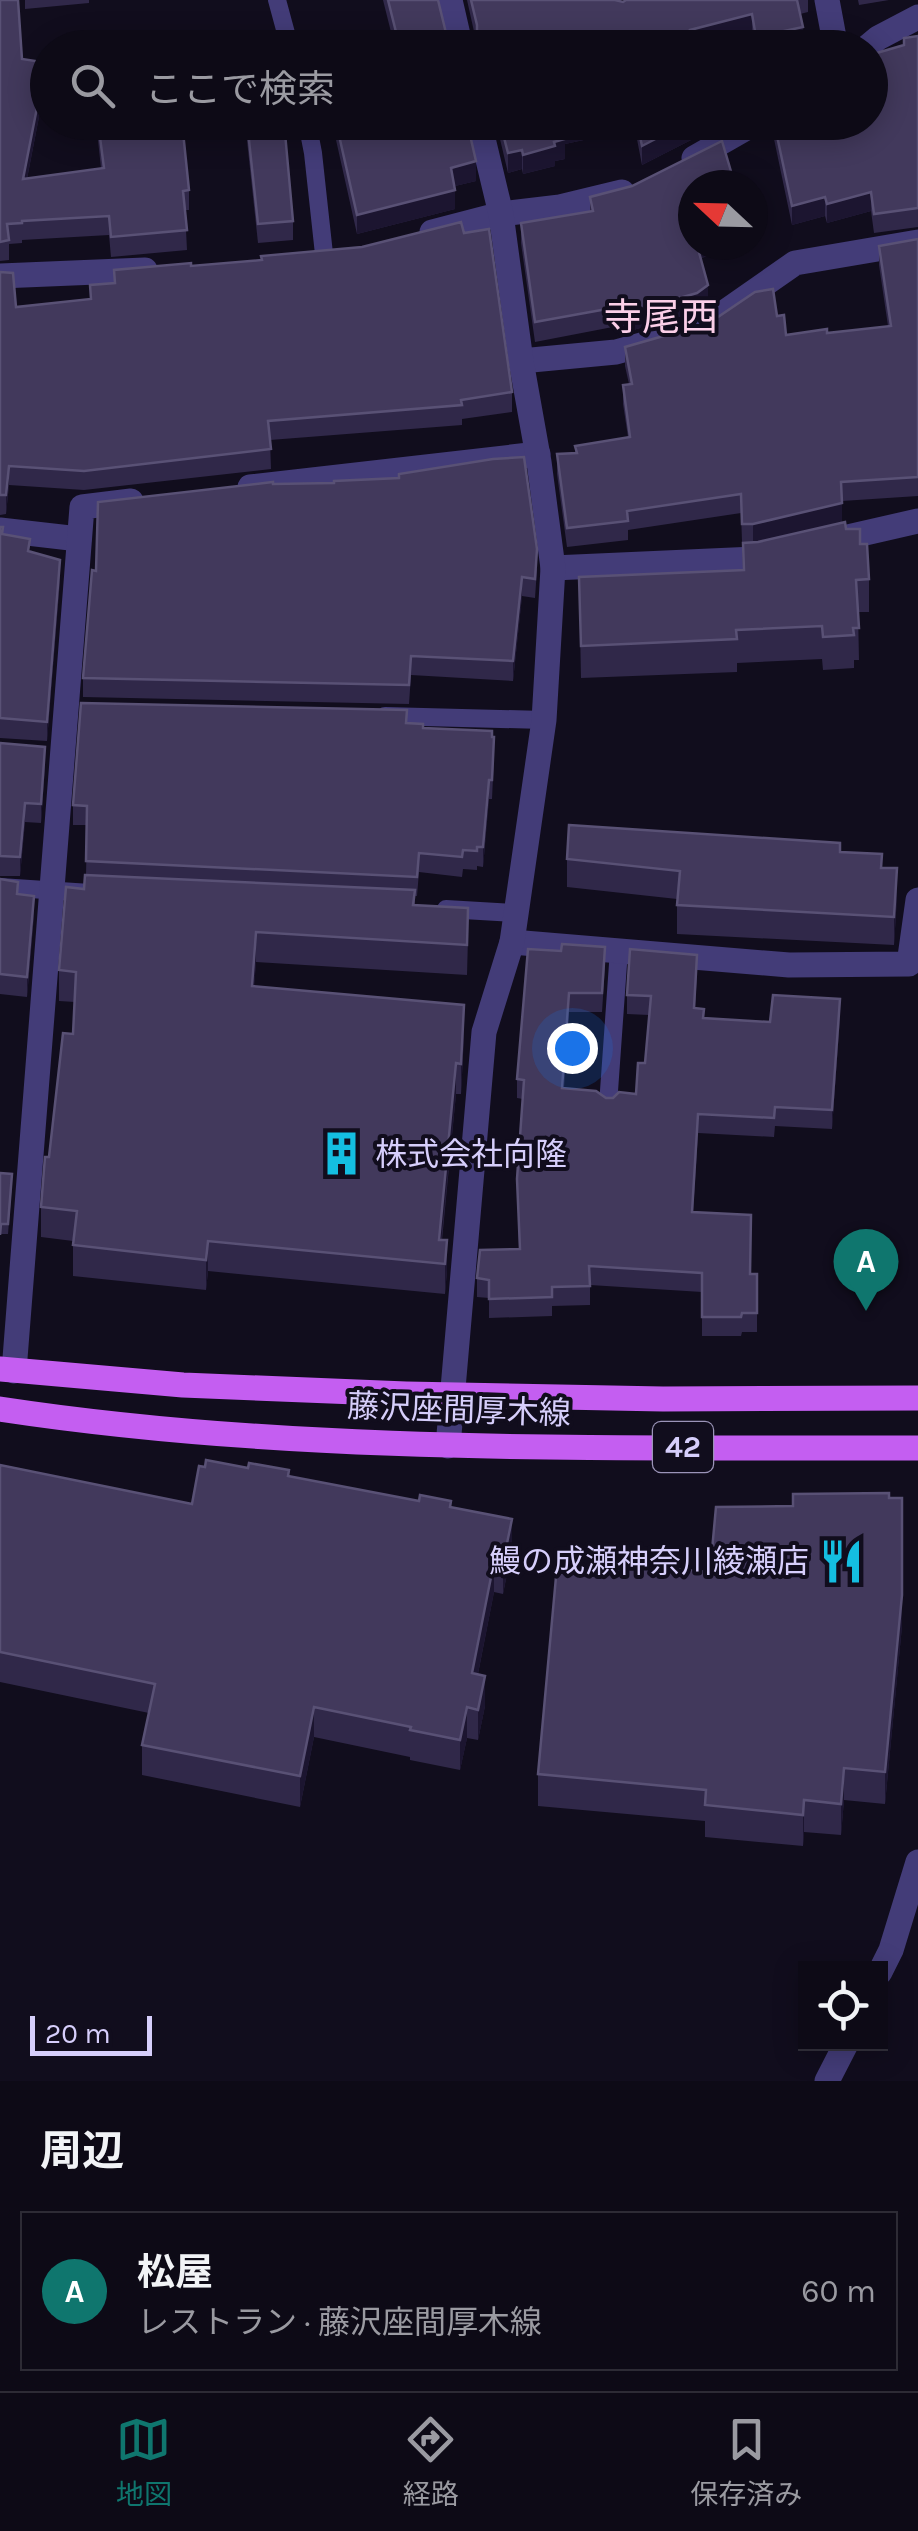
<!DOCTYPE html>
<html lang="ja">
<head>
<meta charset="utf-8">
<style>
  :root { --surface:#0d0a16; --page:#1b1823; --text:#f1f3f6; --muted:#9a9aa1; --line:#2d2b35; --accent:#0f766e }
  body { margin:0; font-family:Karla,"Noto Sans JP",sans-serif; background:var(--page); color:var(--text) }
  .controls { position:absolute; right:30px; bottom:30px; display:grid; overflow:hidden; border-radius:0px; box-shadow:0 5px 25px #0003 }
  .controls button { width:90px; height:90px; display:grid; place-items:center; padding:0; border:0; border-bottom:2px solid var(--line); background:var(--surface); color:var(--text); font:50px sans-serif }
  .compass { position:absolute; left:678px; top:170px; width:90px; height:90px; border-radius:50%; background:var(--surface); box-shadow:0 5px 25px #0003; rotate:292deg }
  .scale { position:absolute; left:30px; bottom:25px; width:122px; box-sizing:border-box; padding-left:10px; border:5px solid #d6cefb; border-top:0; font-size:28px; line-height:35px; white-space:nowrap; color:#d6cefb; -webkit-text-stroke:8px #110d1d; paint-order:stroke }
  .you { position:absolute; left:572px; top:1048px; width:35px; height:35px; margin:-25px; border:8px solid #fff; border-radius:50%; background:#1a73e8; box-shadow:0 0 0 15px #1a73e833 }
  .badge { display:grid; place-items:center; width:65px; height:65px; border-radius:50%; background:var(--accent); color:#fff; font-size:32px; font-weight:700 }
  .pin { position:absolute; translate:-50% -82px; filter:drop-shadow(0 2px 5px #0008) }
  .pin::after { content:''; position:absolute; top:52px; width:35px; height:30px; background:inherit; clip-path:polygon(0 0,100% 0,50% 100%) }
  .list { margin:0; padding:0; list-style:none }
  h2 { display:flex; justify-content:space-between; align-items:center; height:130px; margin:0; padding:0 40px; font-size:42px }
  h2 small { font-size:32px; font-weight:400; color:var(--muted) }
  .list li { display:grid; grid-template-columns:65px 1fr auto; gap:30px; align-items:center; box-sizing:border-box; height:160px; margin:0 20px 20px; padding:0 20px; border:2px solid var(--line); border-radius:0px }
  .list b { display:block; font-size:38px; white-space:nowrap }
  .list p { margin:0; font-size:32px; white-space:nowrap; color:var(--muted) }
  .list em { font-size:32px; font-style:normal; color:var(--muted) }
  .icon { flex:none; width:55px; height:55px; fill:none; stroke:currentColor; stroke-width:2; stroke-linecap:round; stroke-linejoin:round }
  .map { position:relative; flex:none; width:918px; height:2081px; overflow:hidden }
  .search { position:absolute; background:var(--surface); box-shadow:0 5px 25px #0003; left:30px; right:30px; top:30px; height:110px; display:flex; align-items:center; gap:25px; box-sizing:border-box; padding:0 35px; border-radius:55px; color:var(--muted); font-size:38px }
  .sheet { height:310px; background:var(--surface) }
  nav { display:flex; justify-content:space-around; align-items:center; box-sizing:border-box; height:140px; border-top:2px solid var(--line); background:var(--surface); font-size:28px; color:var(--muted) }
  nav a { display:grid; justify-items:center; gap:5px }
  nav .on { color:var(--accent) }
  .map>svg:first-child { display:block }
  .lines { fill:none; stroke-linecap:round; stroke-linejoin:round }
  .service { stroke:#433c78; stroke-width:18 }
  .minor { stroke:#433c78; stroke-width:25 }
  .primary { stroke:#c45ef1; stroke-width:25 }
  .wall { fill:#302849 }
  .shaded-wall { fill:#1c1530 }
  .building { fill:#42395c; stroke:#595175; stroke-width:2.5 }
  .labels { text-anchor:middle; dominant-baseline:central; stroke-width:8; stroke-linejoin:round; paint-order:stroke }
  .shield { fill:#110d1d; stroke:#9b94b8; stroke-width:2.5 }
  .shield-label { font-size:30px; font-weight:bold; fill:#d6cefb }
  .poi-label { font-size:32px; fill:#d6cefb; stroke:#110d1d; text-anchor:start }
  .street-label { font-size:32px; fill:#d6cefb; stroke:#110d1d }
  .quarter-label { font-size:38px; fill:#fbcfe8; stroke:#110d1d }
</style>
</head>
<body>
<div class="map">
<svg width="918" height="2081" viewBox="0 0 918 2081">
  <rect width="100%" height="100%" fill="#110d1d"/>
  <g class="lines">
    <g class="service">
      <polyline points="277,0 290,48"/>
      <polyline points="307,122 313,153 324,254"/>
      <polyline points="385,716 544,720"/>
      <polyline points="0,887 90,893"/>
      <polyline points="446,909 515,913"/>
      <polyline points="608,1105 619,950"/>
    </g>
    <g class="minor">
      <polyline points="450,0 461,48"/>
      <polyline points="827,0 836,48"/>
      <polyline points="866,48 878,38 918,17"/>
      <polyline points="694,158 757,122"/>
      <polyline points="432,232 501,214 560,207 622,192"/>
      <polyline points="0,276 145,270"/>
      <polyline points="702,328 795,263 918,242"/>
      <polyline points="521,361 616,352 659,340"/>
      <polyline points="250,487 538,454"/>
      <polyline points="0,530 79,539"/>
      <polyline points="826,542 918,521"/>
      <polyline points="553,568 755,559 773,555"/>
      <polyline points="512,942 789,965 909,964 918,900"/>
      <polyline points="14,1371 82,507 131,501"/>
      <polyline points="448,1446 484,1032 512,942 544,720 553,568 539,462 521,361 501,214 479,122"/>
      <polyline points="880,1972 891,1950 918,1862"/>
      <polyline points="827,2081 846,2044"/>
    </g>
    <g class="primary">
      <polyline points="0,1369 183,1385 406,1394 663,1399 918,1398"/>
      <path d="M0,1409C303,1455 612,1447 918,1448"/>
    </g>
  </g>
  <g class="wall">
    <polygon points="0,0 22,59 42,72 44,91 27,179 101,168 96,122 182,122 189,190 189,210 185,210 187,250 111,257 109,235 22,240 22,243 9,244 9,260 0,261"/>
    <polygon points="25,0 89,0 89,3 25,9"/>
    <polygon points="383,0 438,0 446,33 455,44 464,45 473,40 475,36 467,0 615,0 623,2 626,0 808,0 808,12 800,14 803,46 797,48 754,48 752,34 696,48 395,48"/>
    <polygon points="858,0 889,0 859,5"/>
    <polygon points="918,36 918,227 874,233 871,211 827,223 825,216 792,225 774,139 774,122 870,122 870,55 904,45 904,38"/>
    <polygon points="245,122 284,122 293,221 293,240 258,243"/>
    <polygon points="332,122 467,122 476,181 455,186 455,209 357,234"/>
    <polygon points="496,122 693,122 693,139 642,165 635,129 565,144 565,159 555,161 555,166 523,174 522,169 508,173"/>
    <polygon points="590,197 742,245 742,247 701,258 708,304 697,312 619,334 618,326 535,342 521,243 521,223 590,211"/>
    <polygon points="464,233 512,392 512,412 462,419 462,425 270,440 271,469 84,490 9,485 6,514 0,515 0,272 16,307 90,299 90,285 114,283 114,270 191,266 261,260"/>
    <polygon points="918,239 918,496 842,501 842,522 846,529 860,544 869,579 869,612 858,612 859,660 854,660 854,668 823,670 822,659 737,663 737,672 581,678 579,577 743,570 741,513 628,530 628,540 567,547 557,474 557,454 575,453 575,446 628,437 623,404 623,385 629,384 625,366 625,347 777,316 786,335 827,333 888,326 879,265 879,246"/>
    <polygon points="273,484 537,569 535,598 522,596 513,681 411,675 409,704 83,697 83,678 96,571"/>
    <polygon points="0,527 3,534 30,552 60,580 47,741 0,738"/>
    <polygon points="407,723 494,756 492,799 489,799 483,867 477,866 477,870 463,869 462,877 419,872 417,896 415,896 415,905 468,938 467,975 256,962 254,986 464,1036 461,1094 456,1094 442,1240 447,1270 445,1294 208,1271 206,1290 73,1276 73,1241 41,1237 41,1207 73,1034 75,1002 59,1001 59,970 84,889 86,875 87,825 73,825 73,805"/>
    <polygon points="0,743 45,766 41,823 25,822 20,876 0,876"/>
    <polygon points="840,852 882,868 897,897 894,945 677,934 677,899 567,887 567,859"/>
    <polygon points="0,879 18,894 34,915 27,997 0,994"/>
    <polygon points="528,949 605,966 602,1012 569,1012 564,1088 606,1098 636,1094 645,1063 649,1015 627,1014 627,995 697,974 695,1008 704,1018 770,1022 840,1017 832,1129 775,1126 774,1137 698,1133 693,1212 750,1274 757,1274 757,1332 742,1332 741,1336 702,1336 702,1292 590,1285 590,1305 552,1306 552,1316 489,1318 489,1298 477,1297 477,1278 519,1249 517,1179 523,1099 517,1098 517,1079"/>
    <polygon points="0,1173 12,1184 8,1234 1,1234"/>
    <polygon points="0,1465 192,1504 289,1476 451,1507 512,1549 503,1594 494,1592 478,1674 485,1706 478,1740 467,1738 460,1770 410,1760 410,1757 314,1737 300,1807 142,1775 142,1745 149,1713 0,1682"/>
    <polygon points="902,1626 885,1804 844,1800 841,1835 804,1832 803,1846 705,1837 705,1821 538,1806 538,1774"/>
  </g>
  <g class="shaded-wall">
    <polygon points="752,14 752,34 696,48 690,48 690,30"/>
    <polygon points="803,27 803,46 756,48 756,37"/>
    <polygon points="42,62 44,91 23,199 23,179"/>
    <polygon points="574,122 635,122 635,129 565,144 565,159 555,161 555,166 523,174 523,155 554,142 561,125"/>
    <polygon points="688,122 693,122 693,139 642,165 642,146"/>
    <polygon points="522,150 522,169 508,173 508,153"/>
    <polygon points="476,161 476,181 451,187 451,168"/>
    <polygon points="455,190 455,209 357,234 357,215"/>
    <polygon points="871,192 871,211 827,223 827,204"/>
    <polygon points="825,197 825,216 792,225 792,206"/>
    <polygon points="696,245 742,245 742,247 696,259"/>
    <polygon points="708,285 708,304 697,312 619,334 619,315"/>
    <polygon points="9,466 9,485 6,514 6,495"/>
    <polygon points="842,503 842,522 753,543 753,524"/>
    <polygon points="60,560 60,580 47,741 47,722"/>
    <polygon points="522,577 522,596 513,681 513,661"/>
    <polygon points="45,747 45,766 41,823 41,804"/>
    <polygon points="489,780 489,799 483,867 483,847"/>
    <polygon points="25,803 25,822 20,876 20,857"/>
    <polygon points="897,868 897,897 894,945 894,917"/>
    <polygon points="34,896 34,915 27,997 27,977"/>
    <polygon points="256,932 256,962 252,1016 252,986"/>
    <polygon points="569,993 569,1012 562,1107 562,1088"/>
    <polygon points="840,999 840,1017 832,1129 832,1110"/>
    <polygon points="464,1005 464,1036 461,1094 461,1064"/>
    <polygon points="456,1063 456,1094 439,1263 439,1240"/>
    <polygon points="698,1114 698,1133 692,1231 692,1212"/>
    <polygon points="447,1240 447,1270 445,1294 445,1264"/>
    <polygon points="208,1241 208,1271 206,1290 206,1260"/>
    <polygon points="902,1498 902,1626 885,1804 885,1772"/>
    <polygon points="512,1519 512,1549 503,1594 503,1563"/>
    <polygon points="494,1562 494,1592 472,1704 472,1673"/>
    <polygon points="485,1676 485,1706 478,1740 478,1710"/>
    <polygon points="314,1707 314,1737 300,1807 300,1776"/>
    <polygon points="467,1707 467,1738 460,1770 460,1740"/>
    <polygon points="844,1768 844,1800 841,1835 841,1804"/>
    <polygon points="804,1800 804,1832 803,1846 803,1815"/>
  </g>
  <g class="building">
    <polygon points="0,0 18,0 22,59 42,62 41,72 44,72 23,179 104,168 98,122 182,122 189,190 183,191 187,230 111,237 109,216 22,221 22,223 7,224 9,240 0,242"/>
    <polygon points="388,0 438,0 446,33 455,44 464,45 473,40 477,32 477,25 471,0 615,0 623,2 626,0 797,0 803,27 756,37 752,14 690,30 695,48 400,48"/>
    <polygon points="918,36 918,208 874,214 871,192 827,204 825,197 792,206 774,122 870,122 870,84 873,83 870,55 904,45 904,38"/>
    <polygon points="247,122 284,122 293,221 258,224"/>
    <polygon points="336,122 467,122 476,161 451,168 455,190 357,215"/>
    <polygon points="500,122 574,122 561,125 565,139 554,142 555,146 523,155 522,150 508,153"/>
    <polygon points="637,122 688,122 642,146"/>
    <polygon points="722,141 735,185 693,185 693,245 697,245 708,285 697,293 619,315 618,307 535,322 521,223 593,211 590,197 632,186"/>
    <polygon points="461,222 464,233 489,229 512,392 461,400 462,405 268,421 271,449 84,471 9,466 6,495 0,495 0,272 13,273 16,307 91,299 90,285 115,283 114,270 191,263 191,266 262,260 261,256 362,247"/>
    <polygon points="918,239 918,477 841,482 842,503 753,524 742,524 741,494 627,511 628,521 567,528 557,454 577,453 575,446 630,437 623,385 632,384 625,347 709,323 755,292 773,289 777,316 784,315 786,335 827,329 827,333 891,326 879,246"/>
    <polygon points="524,457 537,549 535,579 522,577 513,661 411,656 409,685 83,678 92,570 96,571 98,502 273,482 273,484 334,483 334,481 399,478 399,474 493,459"/>
    <polygon points="845,522 846,529 860,529 860,544 867,544 869,579 856,580 859,628 853,628 854,635 823,637 822,626 736,630 737,639 581,646 579,577 744,570 743,543 758,542"/>
    <polygon points="0,527 3,527 2,534 30,539 28,551 60,560 47,722 0,718"/>
    <polygon points="81,703 407,710 406,723 423,724 423,728 492,731 492,737 494,737 492,780 489,780 483,847 477,847 477,851 463,850 462,857 419,853 417,877 86,861 87,806 73,805"/>
    <polygon points="0,743 45,747 41,804 25,803 20,857 0,856"/>
    <polygon points="569,825 840,843 840,852 882,854 881,868 897,868 894,917 677,905 680,871 567,859"/>
    <polygon points="85,875 415,890 413,905 468,908 467,945 256,932 252,986 464,1005 461,1064 456,1063 439,1240 447,1240 445,1264 208,1241 206,1260 73,1245 77,1211 41,1207 45,1157 49,1157 63,1033 73,1034 76,972 59,970 66,887 84,889"/>
    <polygon points="0,879 18,882 17,894 34,896 27,977 0,974"/>
    <polygon points="562,944 605,947 602,993 569,993 562,1088 596,1091 606,1098 613,1098 619,1092 636,1094 638,1063 645,1063 651,996 627,995 630,949 697,955 694,1008 704,1009 703,1018 770,1022 773,995 840,999 832,1110 775,1107 774,1118 698,1114 692,1212 751,1215 750,1274 757,1274 757,1313 742,1313 741,1317 702,1317 702,1273 589,1266 590,1286 552,1287 552,1297 489,1299 489,1280 477,1278 480,1250 520,1249 517,1179 524,1080 517,1079 528,949 561,951"/>
    <polygon points="0,1173 12,1174 8,1224 1,1224 0,1235"/>
    <polygon points="206,1460 248,1468 249,1463 289,1470 288,1476 419,1501 420,1495 451,1501 450,1507 512,1519 503,1563 494,1562 472,1673 485,1676 478,1710 467,1707 460,1740 410,1730 411,1727 314,1707 300,1776 142,1745 155,1684 0,1652 0,1465 192,1504 199,1466 205,1467"/>
    <polygon points="889,1493 889,1498 902,1498 902,1595 885,1772 844,1768 841,1804 804,1800 803,1815 705,1805 706,1790 538,1774 557,1566 600,1569 601,1562 710,1572 716,1507 793,1506 793,1494"/>
  </g>
  <defs>
    <symbol id="building-bare" viewBox="-9 -9 18 18"><path d="M-4-6H4V6H1V3H-1V6H-4ZM-2.5-4.3h1.7v1.8h-1.7ZM.8-4.3h1.7v1.8H.8ZM-2.5-1h1.7V.8h-1.7ZM.8-1h1.7V.8H.8Z" fill="#14bee1" stroke="#110d1d" stroke-width="2.5" paint-order="stroke"/></symbol>
    <symbol id="restaurant-bare" viewBox="-9 -9 18 18"><path d="M-5-6h1v4h1v-4h1v4h1v-4h1v5L-1.5 .5V6h-2V.5L-5-1ZM5-6V6H3V1.5H1.5Q1.5-4 5-6Z" fill="#14bee1" stroke="#110d1d" stroke-width="2.5" paint-order="stroke"/></symbol>
  </defs>
  <g fill-rule="evenodd">
    <use href="#building-bare" x="310" y="1122" width="63" height="63"/>
    <use href="#restaurant-bare" x="810" y="1530" width="63" height="63"/>
  </g>
  <g class="labels">
    <rect class="shield" x="653" y="1422" width="60" height="50" rx="8"/>
    <g class="shield-label">
      <text x="683" y="1447">42</text>
    </g>
    <g class="poi-label">
      <text x="375" y="1154">株式会社向隆</text>
      <text x="809" y="1561" text-anchor="end">鰻の成瀬神奈川綾瀬店</text>
    </g>
    <g class="street-label">
      <text transform="translate(459 1410) rotate(2)">藤沢座間厚木線</text>
    </g>
    <g class="quarter-label">
      <text x="661" y="317">寺尾西</text>
    </g>
  </g>
</svg>
<div class="controls">
<button><svg class="icon" aria-label="locate" viewBox="0 0 24 24"><circle cx="12" cy="12" r="6"/><path d="M12 2v4M12 18v4M2 12h4M18 12h4"/></svg></button>
</div>
<svg class="compass" viewBox="-18 -18 36 36"><path d="M0-13l5 13h-10z" fill="#e53935"/><path d="M0 13l5-13h-10z" fill="#9a9aa1"/></svg>
<div class="scale">20 m</div>
<div class="you"></div>
<div class="pin badge" style="left:866px;top:1311px">A</div>
<div class="search"><svg class="icon" aria-label="search" viewBox="0 0 24 24"><circle cx="10" cy="10" r="6"/><path d="M15 15l6 6"/></svg>ここで検索</div>
</div>
<section class="sheet">
<h2>周辺<small></small></h2>
<ul class="list">
<li><span class="badge">A</span><div><b>松屋</b><p>レストラン · 藤沢座間厚木線</p></div><em>60 m</em></li>
</ul>
</section>
<nav>
<a class="on"><svg class="icon" aria-label="map" viewBox="0 0 24 24"><path d="M3 6l6-2 6 2 6-2v14l-6 2-6-2-6 2zM9 4v14M15 6v14"/></svg>地図</a>
<a><svg class="icon" aria-label="directions" viewBox="0 0 24 24"><path d="M12 3l9 9-9 9-9-9zM9 14v-3h6M13 9l2 2-2 2"/></svg>経路</a>
<a><svg class="icon" aria-label="saved" viewBox="0 0 24 24"><path d="M7 4h10v16l-5-4-5 4z"/></svg>保存済み</a>
</nav>
</body>
</html>
